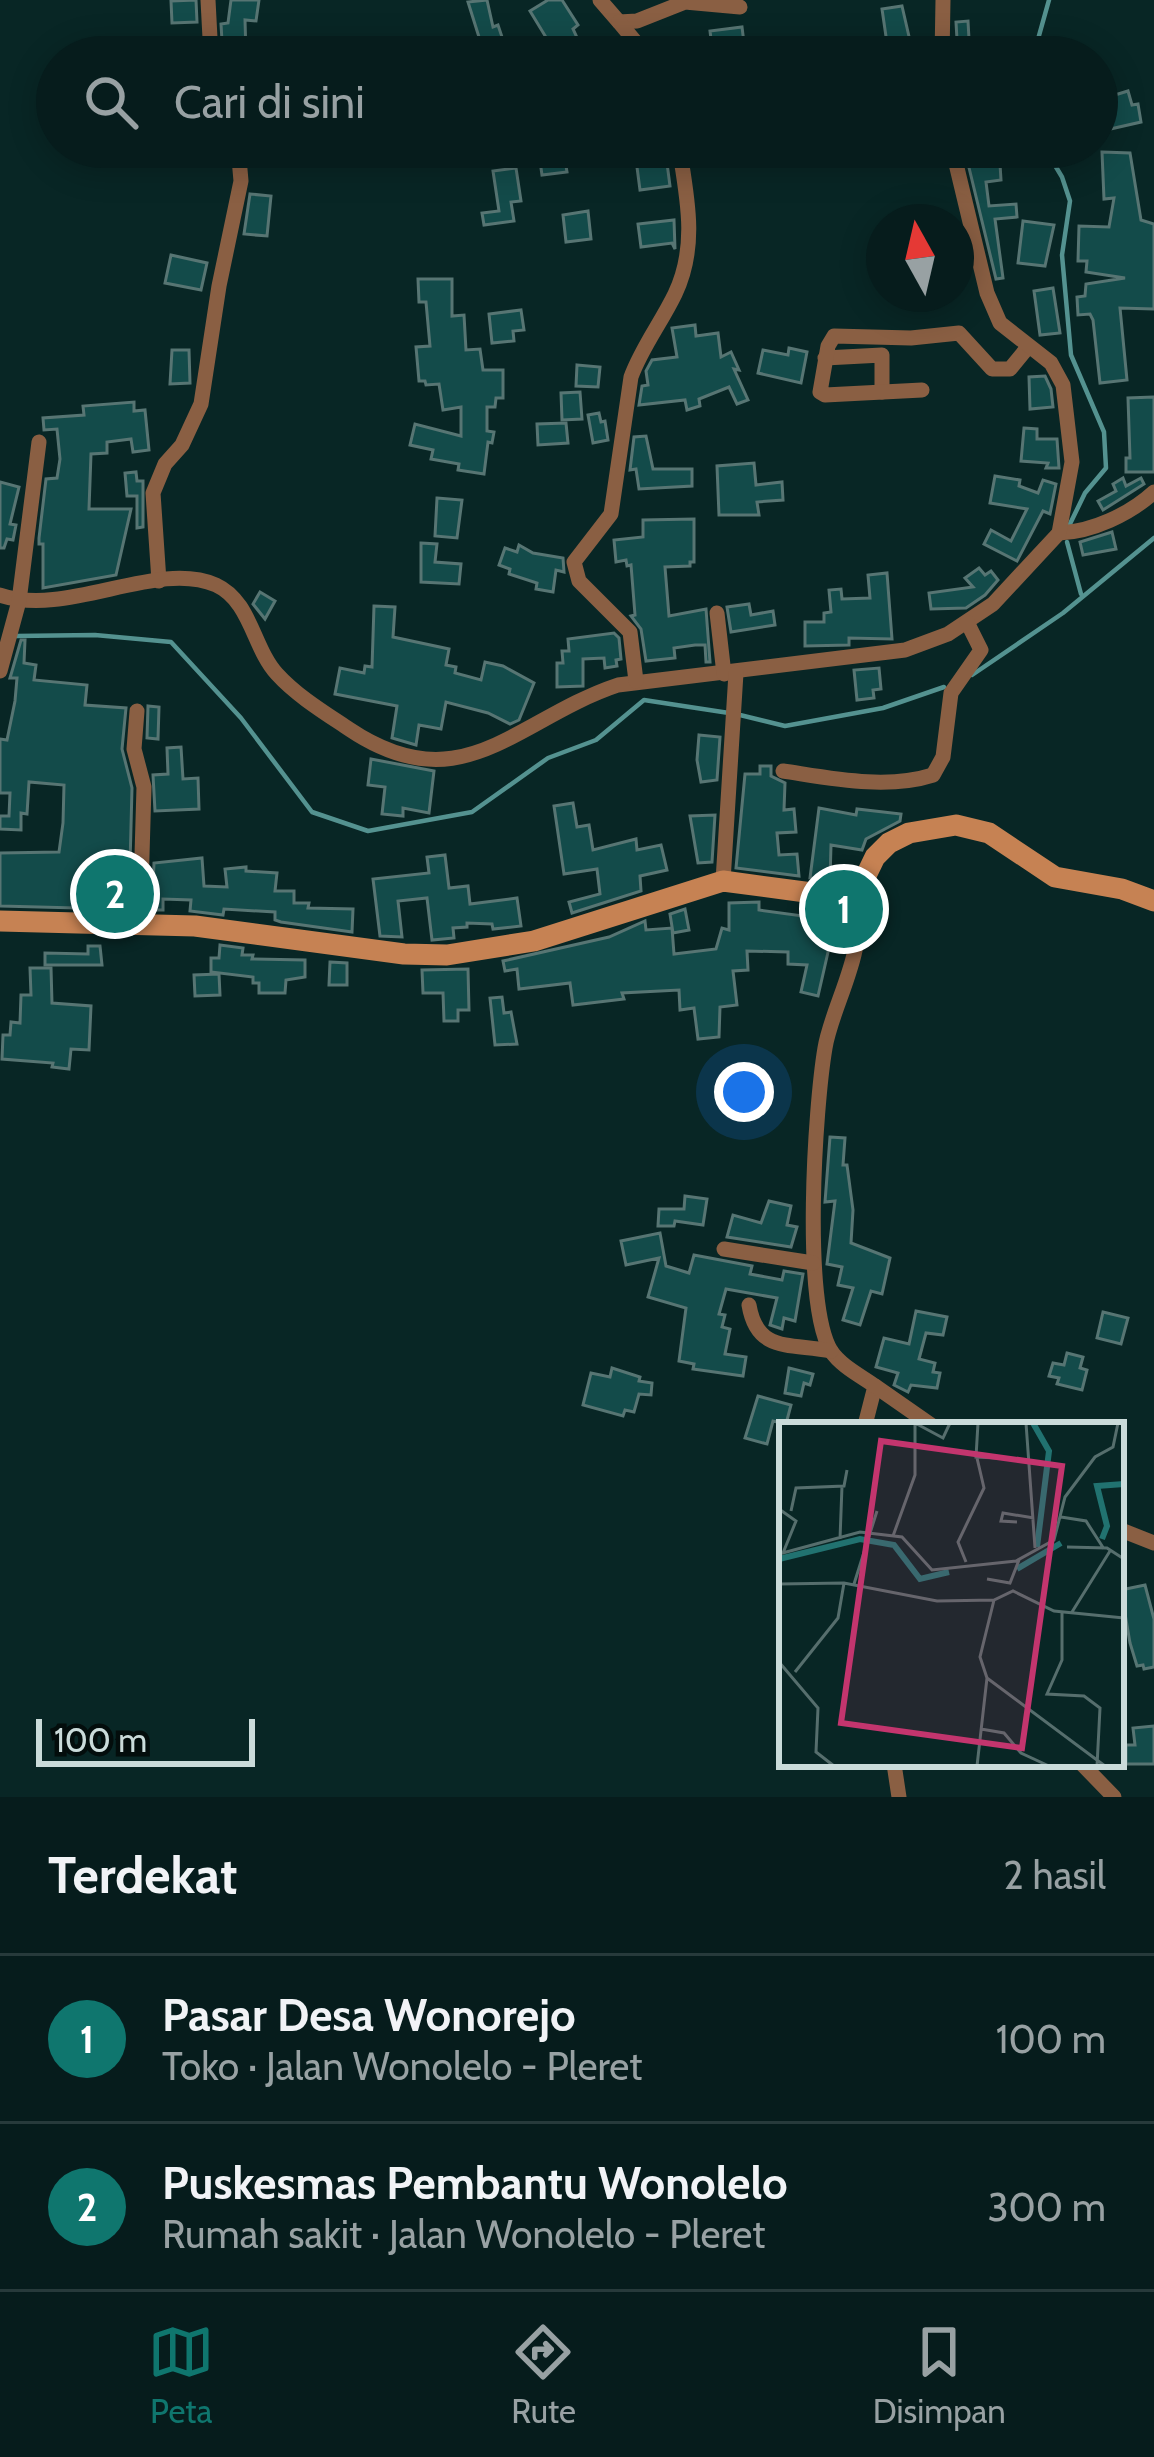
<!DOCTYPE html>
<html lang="id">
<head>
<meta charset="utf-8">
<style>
  :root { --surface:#061c1c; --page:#0f2525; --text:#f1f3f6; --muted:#98a1a3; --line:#273a3b; --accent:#0f766e }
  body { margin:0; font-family:Cabin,sans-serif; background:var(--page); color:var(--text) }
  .compass { position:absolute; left:866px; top:204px; width:108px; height:108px; border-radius:50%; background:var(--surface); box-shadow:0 6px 30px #0003; rotate:352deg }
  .scale { position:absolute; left:36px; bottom:30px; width:219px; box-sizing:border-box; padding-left:12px; border:6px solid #cadbda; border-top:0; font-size:33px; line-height:42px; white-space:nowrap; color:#cadbda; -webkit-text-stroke:9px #030d0c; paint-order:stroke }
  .you { position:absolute; left:744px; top:1092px; width:42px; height:42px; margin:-30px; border:9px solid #fff; border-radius:50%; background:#1a73e8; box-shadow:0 0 0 18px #1a73e833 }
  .badge { display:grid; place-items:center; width:78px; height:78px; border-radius:50%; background:var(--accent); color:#fff; font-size:39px; font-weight:700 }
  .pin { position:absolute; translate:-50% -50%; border:6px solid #fff; box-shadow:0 3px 12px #0006 }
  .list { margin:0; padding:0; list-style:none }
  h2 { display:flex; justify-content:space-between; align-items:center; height:156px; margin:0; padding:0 48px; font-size:51px }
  h2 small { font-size:39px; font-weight:400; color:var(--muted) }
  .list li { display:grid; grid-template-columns:78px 1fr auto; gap:36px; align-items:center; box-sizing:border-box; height:168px; padding:0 48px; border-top:3px solid var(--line) }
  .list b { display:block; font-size:45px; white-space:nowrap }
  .list p { margin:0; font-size:39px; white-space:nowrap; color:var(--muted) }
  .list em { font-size:39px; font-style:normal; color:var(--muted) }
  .icon { flex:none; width:66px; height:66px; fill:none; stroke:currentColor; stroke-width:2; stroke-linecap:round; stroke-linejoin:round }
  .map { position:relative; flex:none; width:1154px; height:1797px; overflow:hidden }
  .search { position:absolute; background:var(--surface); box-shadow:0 6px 30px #0003; left:36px; right:36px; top:36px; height:132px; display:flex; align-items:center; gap:30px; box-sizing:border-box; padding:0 42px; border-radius:66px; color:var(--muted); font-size:45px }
  .sheet { height:492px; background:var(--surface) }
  nav { display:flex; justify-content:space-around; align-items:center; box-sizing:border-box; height:168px; border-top:3px solid var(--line); background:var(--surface); font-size:33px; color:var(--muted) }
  nav a { display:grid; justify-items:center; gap:6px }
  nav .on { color:var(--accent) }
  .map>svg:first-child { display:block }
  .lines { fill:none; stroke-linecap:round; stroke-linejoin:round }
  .stream { stroke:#549290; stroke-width:4.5 }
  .building { fill:#134b4a; stroke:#577573; stroke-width:3 }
  .minor { stroke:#8a5f43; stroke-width:15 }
  .secondary { stroke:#c68253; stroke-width:21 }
  .inset-river { fill:none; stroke:#217270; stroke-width:6 }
  .inset-road { fill:none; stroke:#566e6d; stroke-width:3 }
  .view { fill:#c3356e; fill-opacity:0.15; stroke:#c3356e; stroke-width:6 }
  .inset-edge { fill:none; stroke:#cadbda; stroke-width:6 }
</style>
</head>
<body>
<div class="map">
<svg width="1154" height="1797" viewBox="0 0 1154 1797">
  <rect width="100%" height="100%" fill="#082625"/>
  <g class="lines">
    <g class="stream">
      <polyline points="1033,57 1049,0"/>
      <polyline points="1044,147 1062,177 1070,201 1062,255 1071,355 1104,432 1106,468 1085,493 1068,528"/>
      <polyline points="1067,542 1081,594"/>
      <polyline points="16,636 95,635 171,642 241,718 312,812 368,831 472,812 548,758 596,740 644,700 729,713"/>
      <polyline points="972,675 1063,613 1154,538"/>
      <polyline points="740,715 785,726 883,708 944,687"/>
    </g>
  </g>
  <g class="building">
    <polygon points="196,0 197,22 172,23 171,1"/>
    <polygon points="231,0 259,0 256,21 245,20 246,54 231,54 230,40 222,41 221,24 228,23"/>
    <polygon points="487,0 493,27 498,25 505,46 484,53 468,2"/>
    <polygon points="548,0 562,0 578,25 573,29 586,57 558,57 530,11"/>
    <polygon points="902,6 913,54 889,57 882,9"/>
    <polygon points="968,21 970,57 958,57 956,22"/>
    <polygon points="742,27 745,51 713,55 710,31"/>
    <polygon points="1128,91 1132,105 1138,104 1141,122 1097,132 1097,112 1109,110 1105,98"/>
    <polygon points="538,147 563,147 567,172 542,175"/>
    <polygon points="964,147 1012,147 1014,162 1000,164 1001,180 986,182 989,206 1016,204 1017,217 995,219 1003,278 996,279"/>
    <polygon points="665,148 670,186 640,190 635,152"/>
    <polygon points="1102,152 1130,153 1141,220 1154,224 1154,309 1120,308 1127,380 1100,383 1093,320 1090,314 1078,315 1077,297 1085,296 1086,284 1125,278 1086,272 1087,261 1078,261 1079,226 1109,227 1114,198 1104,199"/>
    <polygon points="516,168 521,201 511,202 514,221 484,225 482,213 499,211 493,171"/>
    <polygon points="250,194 271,196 267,236 244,234"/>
    <polygon points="588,211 591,239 566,242 563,215"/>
    <polygon points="674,220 675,249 672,243 641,247 638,224"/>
    <polygon points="1023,221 1054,225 1045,266 1018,263"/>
    <polygon points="171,255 207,263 201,290 165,283"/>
    <polygon points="418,279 452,279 452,316 464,315 466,350 480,349 483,370 503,370 503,398 496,398 495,407 487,407 487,431 494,432 492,443 488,442 484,474 458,470 459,464 431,459 433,450 410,445 415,424 461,436 461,407 443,410 439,384 426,385 425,381 419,381 416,347 430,346 426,302 419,302"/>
    <polygon points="1053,288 1060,333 1040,335 1034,291"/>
    <polygon points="521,310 524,330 513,331 514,341 492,343 489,314"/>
    <polygon points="695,325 696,336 718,333 721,357 731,352 739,370 734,369 748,400 737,404 729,387 699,399 700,406 687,410 685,400 639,405 642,386 648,385 646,371 652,360 677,357 672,328"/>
    <polygon points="789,348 807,352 801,383 758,373 763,350 788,355"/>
    <polygon points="172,350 189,350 190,383 170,384"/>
    <polygon points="577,365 600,367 598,387 576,386"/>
    <polygon points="1045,376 1051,389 1053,407 1030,409 1029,377"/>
    <polygon points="580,392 582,419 562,420 561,393"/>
    <polygon points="1154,397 1154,472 1126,472 1126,458 1130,458 1128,398"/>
    <polygon points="134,402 134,411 145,410 149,450 133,452 131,439 107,442 107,453 91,454 89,509 131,509 116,575 43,588 43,544 39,544 39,538 46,479 57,478 60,459 57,429 44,430 43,418 84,415 83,406"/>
    <polygon points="599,413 601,422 605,421 608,440 593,443 588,415"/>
    <polygon points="566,423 568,443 538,445 537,424"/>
    <polygon points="1024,428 1037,429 1037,439 1057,439 1059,468 1046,468 1048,463 1021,461"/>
    <polygon points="646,436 653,469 692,469 692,486 639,489 636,469 630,470 634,437"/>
    <polygon points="754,463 756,485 782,482 783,500 757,502 759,515 719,515 717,466"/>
    <polygon points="136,472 137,481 143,481 143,527 137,528 137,496 127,496 125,473"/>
    <polygon points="995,476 1020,480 1019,486 1038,493 1043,480 1056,484 1050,514 1043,511 1017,561 984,544 991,530 1011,541 1027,509 990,503"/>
    <polygon points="1123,478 1126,486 1141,478 1144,484 1103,510 1098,501 1116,491 1113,484"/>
    <polygon points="0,482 19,487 10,524 16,525 13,540 7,539 4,548 0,548"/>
    <polygon points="437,498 462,500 457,538 435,536"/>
    <polygon points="694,519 694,562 690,562 690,566 665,567 669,616 706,609 710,662 706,662 705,645 695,645 674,648 675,658 646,661 641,629 631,616 635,615 631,565 627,566 626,560 616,562 614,540 643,537 643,520"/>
    <polygon points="1112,532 1116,549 1083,555 1080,542"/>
    <polygon points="421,543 437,544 435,562 461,564 459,584 421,582"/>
    <polygon points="519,545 533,553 563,558 564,572 556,570 553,592 536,589 537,583 509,574 510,569 499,565 505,548 517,552"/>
    <polygon points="979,568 985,575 991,571 998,580 985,595 966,608 931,609 929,593 973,587 965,578"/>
    <polygon points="887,573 892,639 849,638 849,645 805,646 805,622 824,622 824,613 831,612 829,590 841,589 842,599 870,598 868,575"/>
    <polygon points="260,592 275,601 265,619 253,604"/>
    <polygon points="749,604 751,615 773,611 775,625 731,632 727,607"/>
    <polygon points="374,606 395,607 393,637 449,649 446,665 456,667 455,673 481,680 485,662 503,666 534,683 519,720 510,724 488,713 446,702 441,729 419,725 416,745 392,738 397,706 335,694 340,668 364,673 365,666 372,667"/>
    <polygon points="614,633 619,638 621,659 616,660 617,666 605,668 604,658 583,659 583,686 557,687 557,663 563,663 562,651 569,651 568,639"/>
    <polygon points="21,640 25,640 24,663 36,665 34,680 87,685 85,705 126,708 122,749 132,788 129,903 114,904 115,909 0,906 0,853 59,852 63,823 64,785 29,782 27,814 21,813 21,830 0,829 0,816 9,816 10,793 0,793 0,739 7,740 15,701 17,678 10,678"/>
    <polygon points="879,668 881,689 873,690 874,698 857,700 854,670"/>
    <polygon points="148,706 159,707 158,739 147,738"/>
    <polygon points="699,735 720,737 717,780 701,782 697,760"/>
    <polygon points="181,747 183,779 198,778 199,809 155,811 153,775 168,774 167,748"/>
    <polygon points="371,759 434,771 429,813 403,808 403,816 382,814 385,787 368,785"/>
    <polygon points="760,766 771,766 771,776 785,783 784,810 794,809 796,832 777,833 779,855 797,854 799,876 736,868 745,774 760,774"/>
    <polygon points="573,803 577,827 589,825 593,850 636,839 637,850 661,845 667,870 640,876 641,891 572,913 569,902 600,894 597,869 564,874 554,806"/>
    <polygon points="819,808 856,815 857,809 901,814 900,821 866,839 862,850 831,845 830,880 810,878"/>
    <polygon points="715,815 712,862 698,863 690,816"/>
    <polygon points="445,855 449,888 468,886 470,904 517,898 521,926 493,929 492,924 467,923 467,927 453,928 454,938 432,940 427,898 398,901 402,937 380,936 373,879 429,873 427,857"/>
    <polygon points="202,858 204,886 227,887 225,869 246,867 246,871 277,873 275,891 294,891 294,903 309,903 308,908 353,909 352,932 281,922 275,920 275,912 224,909 223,915 190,911 191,900 163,899 163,910 152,910 154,863"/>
    <polygon points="759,902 759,910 818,918 818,923 834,926 818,996 801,992 807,965 788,964 788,952 747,951 748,970 733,971 737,1005 720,1007 719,1037 698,1039 694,1008 680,1010 679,990 622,993 624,999 573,1005 570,983 519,989 517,969 505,971 503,961 609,937 645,921 646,930 672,928 674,954 716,949 722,928 729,930 729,903"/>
    <polygon points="685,909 689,930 673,933 670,914"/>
    <polygon points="220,945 243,948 242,955 253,955 252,959 305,960 305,977 286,980 285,993 259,993 259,983 253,983 253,977 211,972 211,958 219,958"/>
    <polygon points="88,946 100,946 102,965 45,965 45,953 88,954"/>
    <polygon points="330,962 347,963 347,985 329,985"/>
    <polygon points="30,968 51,968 52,1003 91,1006 89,1050 71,1049 69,1069 52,1067 53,1063 2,1059 3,1035 10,1035 11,1022 20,1023 21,995 31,995"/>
    <polygon points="468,969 469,1010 458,1010 458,1021 444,1021 443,993 423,993 422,970"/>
    <polygon points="219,974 220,995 195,996 194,975"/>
    <polygon points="502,997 504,1013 511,1012 517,1044 495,1045 490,998"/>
    <polygon points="830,1137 845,1138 843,1165 847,1165 853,1210 851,1243 890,1258 882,1294 871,1291 860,1325 843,1320 853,1288 838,1285 842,1267 827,1264 835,1201 825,1202"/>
    <polygon points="685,1196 707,1199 703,1225 675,1221 674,1226 658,1226 659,1209 684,1209"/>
    <polygon points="769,1201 791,1206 787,1225 797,1227 791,1247 727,1237 733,1215 761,1223"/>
    <polygon points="660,1233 666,1266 689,1273 694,1255 752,1266 750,1274 782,1280 784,1271 803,1274 795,1321 784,1318 782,1329 770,1325 777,1298 726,1289 719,1314 725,1315 722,1327 730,1329 725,1354 746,1357 743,1376 693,1369 694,1364 679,1361 686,1308 648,1297 659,1258 626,1265 621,1241"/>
    <polygon points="916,1311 947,1317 943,1335 926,1333 919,1359 935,1363 933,1372 940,1373 937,1388 911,1385 908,1392 894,1385 898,1373 876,1367 884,1338 909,1344"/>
    <polygon points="1103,1312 1128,1318 1121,1344 1097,1338"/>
    <polygon points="1067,1353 1083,1357 1080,1368 1087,1370 1082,1390 1057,1384 1059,1378 1049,1376 1053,1363 1064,1365"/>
    <polygon points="612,1368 640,1377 639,1381 652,1383 651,1395 639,1394 634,1412 625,1410 623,1416 583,1405 591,1373 610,1377"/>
    <polygon points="789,1368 813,1374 810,1385 804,1383 801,1396 785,1393"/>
    <polygon points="758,1396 791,1405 786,1424 773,1421 767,1444 745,1438"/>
    <polygon points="1145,1585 1154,1619 1154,1667 1144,1669 1143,1665 1137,1666 1130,1643 1121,1590"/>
    <polygon points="1154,1726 1154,1764 1126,1764 1126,1745 1135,1745 1133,1728"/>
  </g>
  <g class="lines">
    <g class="minor">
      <polyline points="208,0 211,57"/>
      <polyline points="600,0 619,22 637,21 685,2 740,7"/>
      <polyline points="619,22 648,57"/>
      <polyline points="942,57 943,0"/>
      <polyline points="825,358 882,355 882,392"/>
      <polyline points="922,390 825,395 820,392 828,346 834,336 911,338 959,333 992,369 1010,369 1028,347"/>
      <path d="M1059,533C1092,532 1130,514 1154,492"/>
      <polyline points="159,581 153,493 165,464 182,445 201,404 219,286 241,181 238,147"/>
      <path d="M0,595C67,618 157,559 216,585C251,601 253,648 277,674C297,696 325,713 349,729C462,805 516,719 618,685L905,650L948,634L993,604L1059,533L1072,462L1063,385L1051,363L1000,323L987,293L952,147"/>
      <polyline points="717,613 724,674"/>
      <polyline points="0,671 19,601 39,442"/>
      <path d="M636,681L630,632L579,581L574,562L611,514L631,377C642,347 661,323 675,294C698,246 687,197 679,147"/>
      <polyline points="137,711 134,749 144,787 140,923"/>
      <path d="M783,771C830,778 886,790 933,775L943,757L951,693L981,650L967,622"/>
      <polyline points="723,881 736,673"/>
      <path d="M850,898C875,938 832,1003 825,1048C815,1107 802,1304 831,1351C841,1366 861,1376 875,1386L865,1425"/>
      <polyline points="724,1249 813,1263"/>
      <path d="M749,1305C757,1353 790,1343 831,1351"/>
      <polyline points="875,1386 931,1425"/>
      <polyline points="1121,1530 1154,1543"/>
      <polyline points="894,1764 899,1797"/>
      <polyline points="1082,1764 1114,1797"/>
    </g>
    <polyline class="secondary" points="0,921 195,926 404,954 447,955 534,941 723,881 850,898 860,888 875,857 889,843 909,833 956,825 989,833 1055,877 1122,889 1154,901"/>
  </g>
  <g transform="translate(779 1422)">
    <rect width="345" height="345" fill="#082625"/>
    <path class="inset-river" d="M254,1L270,29L258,125M323,117L328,104L318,64L345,62M0,137L81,117L115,123L141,157L170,150M238,147L282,121"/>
    <path class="inset-road" d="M136,1L164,16L171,1M199,1L197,35L218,36M247,1L256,126M0,87L17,99L4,131M12,89L17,66L65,64L68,48M282,95L307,99L325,127M238,100L222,99L224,91L255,96M114,114L136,53V1M61,117L63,64M288,125L328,126L345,137M0,132L81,110L123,115L153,148L237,139L275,118L286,75L316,35L334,25L339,1M187,140L179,120L205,66L198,36M208,157L231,161L240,138M0,162L65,161L158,179L215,178L234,169L275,189L345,196M75,162L98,89M293,190L331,129M283,191V238L268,272L305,274L321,286L318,344M0,240L39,286L37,330L55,344M16,250L59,196L65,161M208,256L326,344M202,307L225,311L242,331L270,344M198,344L208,256L201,235L215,178"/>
    <path class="view" d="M102,19L283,44L243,326L62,301Z"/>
    <rect width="345" height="345" class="inset-edge"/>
  </g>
</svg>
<svg class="compass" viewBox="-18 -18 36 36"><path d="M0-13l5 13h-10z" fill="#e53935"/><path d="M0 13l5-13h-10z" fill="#98a1a3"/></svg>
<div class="scale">100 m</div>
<div class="you"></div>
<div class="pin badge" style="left:844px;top:909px">1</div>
<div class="pin badge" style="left:115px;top:894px">2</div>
<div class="search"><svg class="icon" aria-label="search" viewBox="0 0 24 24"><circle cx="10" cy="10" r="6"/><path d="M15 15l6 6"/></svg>Cari di sini</div>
</div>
<section class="sheet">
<h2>Terdekat<small>2 hasil</small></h2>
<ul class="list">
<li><span class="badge">1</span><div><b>Pasar Desa Wonorejo</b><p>Toko · Jalan Wonolelo - Pleret</p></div><em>100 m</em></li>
<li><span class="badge">2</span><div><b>Puskesmas Pembantu Wonolelo</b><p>Rumah sakit · Jalan Wonolelo - Pleret</p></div><em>300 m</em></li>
</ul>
</section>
<nav>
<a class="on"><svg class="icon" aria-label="map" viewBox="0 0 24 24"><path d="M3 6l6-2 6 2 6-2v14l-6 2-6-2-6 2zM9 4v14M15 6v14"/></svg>Peta</a>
<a><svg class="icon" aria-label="directions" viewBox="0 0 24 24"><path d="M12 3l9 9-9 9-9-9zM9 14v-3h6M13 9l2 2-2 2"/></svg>Rute</a>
<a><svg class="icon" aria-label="saved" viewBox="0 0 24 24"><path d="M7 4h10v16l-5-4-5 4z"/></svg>Disimpan</a>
</nav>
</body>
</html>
